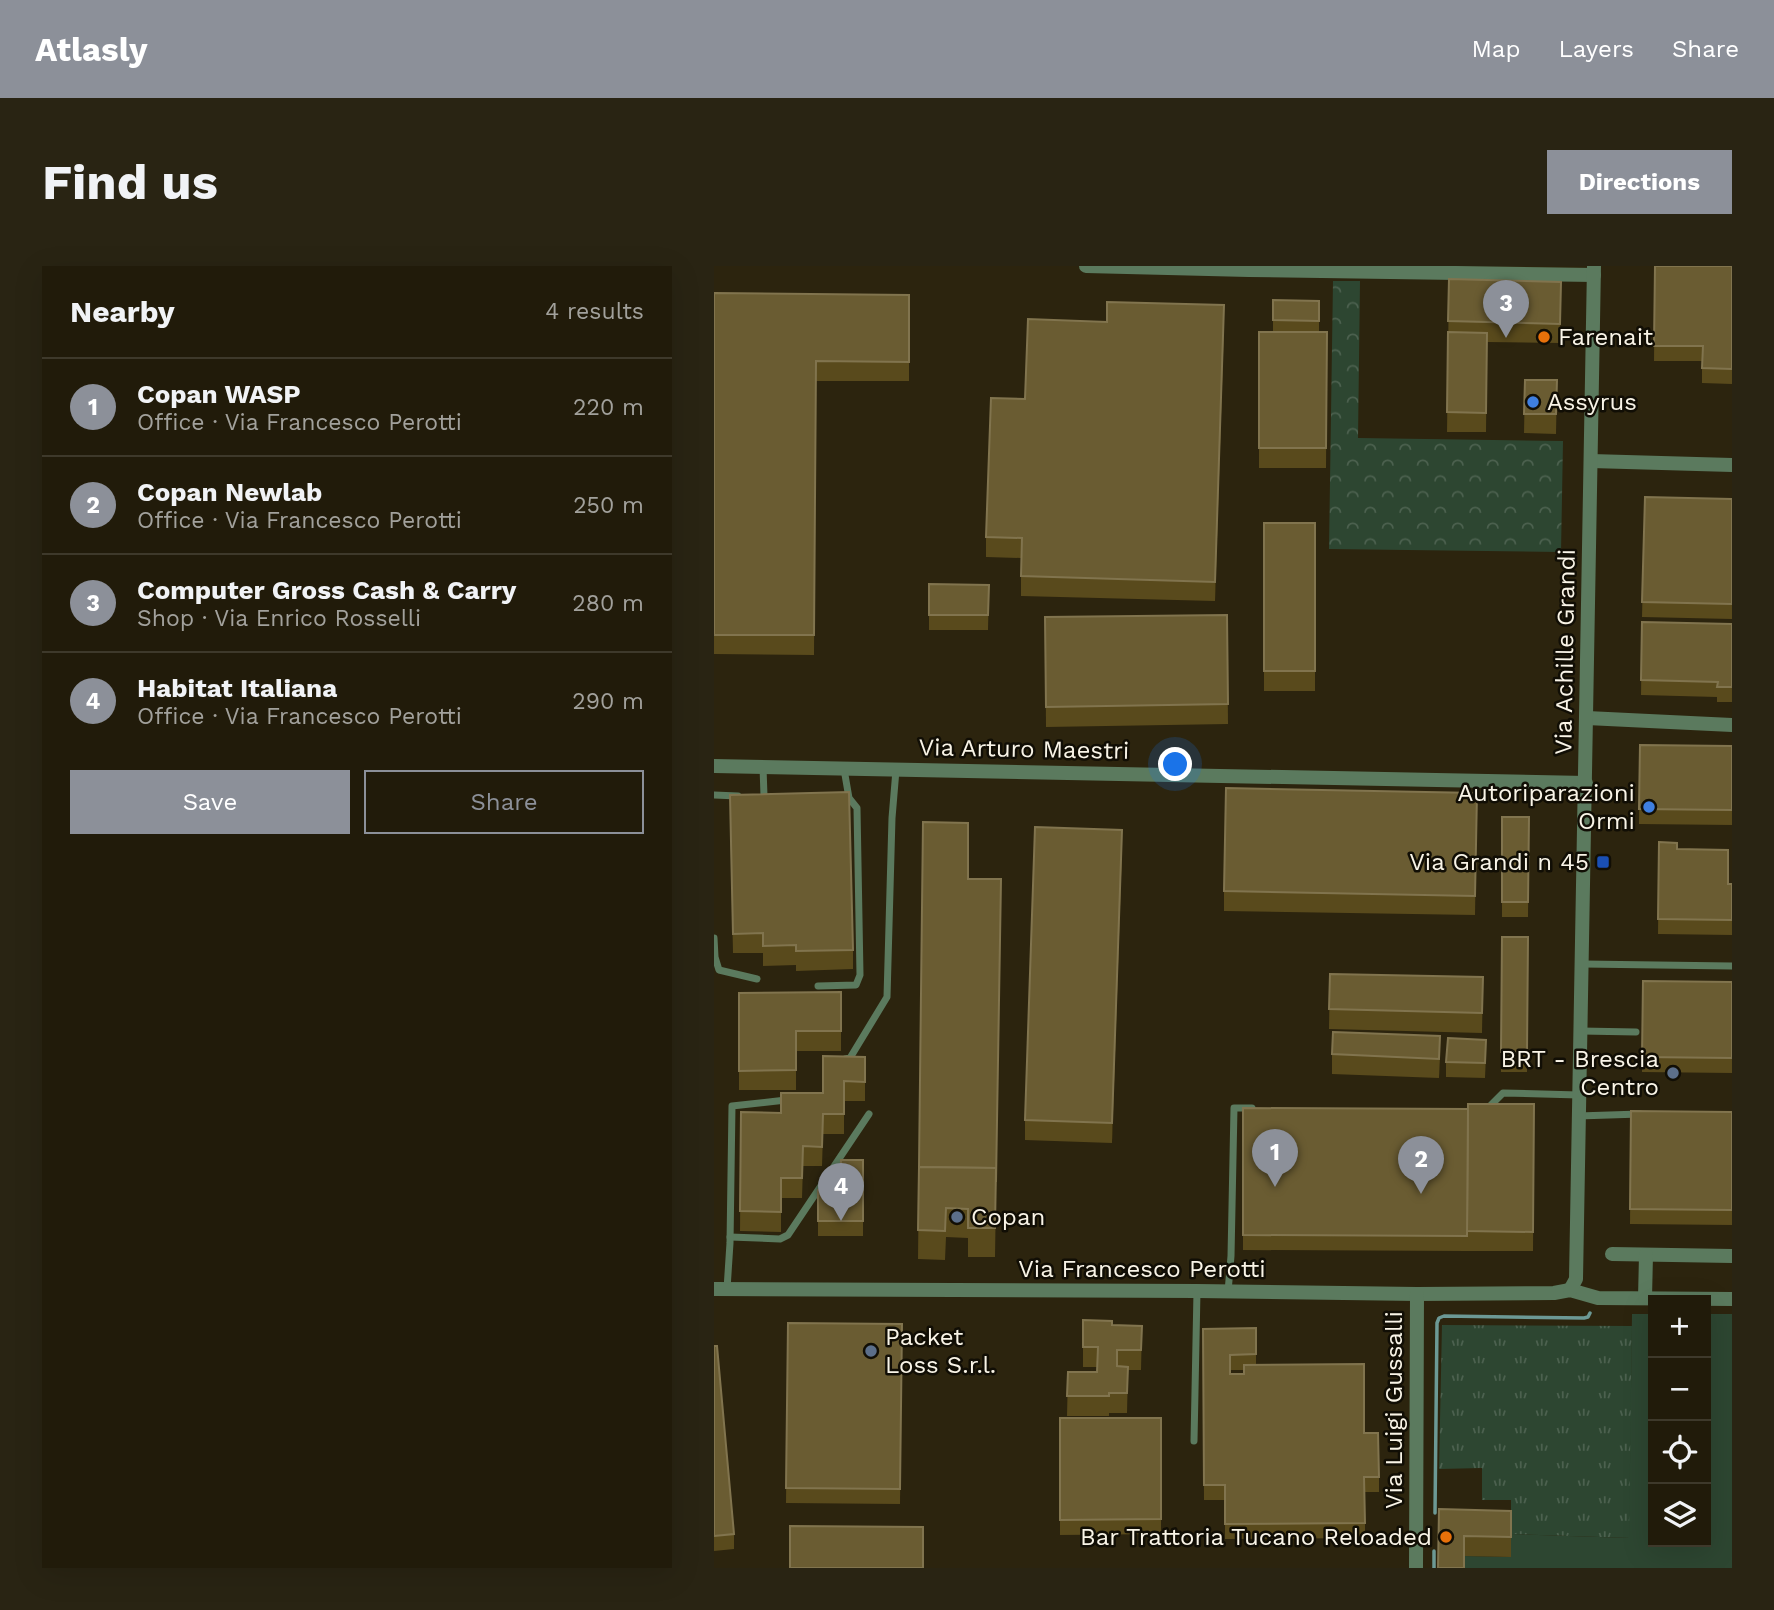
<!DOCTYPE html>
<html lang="en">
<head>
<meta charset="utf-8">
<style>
  :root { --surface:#211b0a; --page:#292413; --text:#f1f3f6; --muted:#a2a19c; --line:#3e392b; --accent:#8c9099 }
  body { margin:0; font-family:"Work Sans",sans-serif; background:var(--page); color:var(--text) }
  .controls { position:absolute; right:21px; bottom:21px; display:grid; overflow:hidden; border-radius:0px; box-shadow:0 7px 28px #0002 }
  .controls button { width:63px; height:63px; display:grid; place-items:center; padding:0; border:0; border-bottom:2px solid var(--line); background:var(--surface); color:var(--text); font:35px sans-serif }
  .you { position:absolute; left:462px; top:499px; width:24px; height:24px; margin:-18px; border:5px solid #fff; border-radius:50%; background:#1a73e8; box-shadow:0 0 0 10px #1a73e833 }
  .badge { display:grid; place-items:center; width:46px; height:46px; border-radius:50%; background:var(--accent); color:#fff; font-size:23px; font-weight:700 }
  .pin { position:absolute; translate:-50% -58px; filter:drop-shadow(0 2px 4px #0008) }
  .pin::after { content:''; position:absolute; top:37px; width:24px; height:21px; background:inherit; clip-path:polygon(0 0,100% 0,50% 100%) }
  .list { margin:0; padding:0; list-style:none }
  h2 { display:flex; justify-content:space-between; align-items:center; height:91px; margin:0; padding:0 28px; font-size:30px }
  h2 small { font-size:23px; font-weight:400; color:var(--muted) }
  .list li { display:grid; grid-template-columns:46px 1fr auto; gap:21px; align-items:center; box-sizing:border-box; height:98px; padding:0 28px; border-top:2px solid var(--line) }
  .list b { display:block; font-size:26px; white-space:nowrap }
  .list p { margin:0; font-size:23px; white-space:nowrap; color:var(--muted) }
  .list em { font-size:23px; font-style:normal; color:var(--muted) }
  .actions { display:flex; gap:14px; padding:21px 28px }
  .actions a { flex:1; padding:16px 0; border:2px solid var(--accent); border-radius:0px; text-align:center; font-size:24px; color:var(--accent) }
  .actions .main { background:var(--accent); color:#fff }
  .icon { flex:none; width:38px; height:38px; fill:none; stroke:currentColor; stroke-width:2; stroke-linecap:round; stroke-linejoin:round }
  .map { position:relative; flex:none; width:1018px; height:1302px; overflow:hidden; border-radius:0px }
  header { display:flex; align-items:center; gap:42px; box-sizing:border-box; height:98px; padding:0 35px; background:var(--accent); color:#fff }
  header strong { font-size:33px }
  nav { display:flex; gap:38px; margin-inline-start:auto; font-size:24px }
  .intro { display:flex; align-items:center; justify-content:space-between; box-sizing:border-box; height:168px; padding:0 42px }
  h1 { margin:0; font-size:49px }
  .button { padding:18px 32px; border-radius:0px; background:var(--accent); color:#fff; font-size:24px; font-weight:700 }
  main { display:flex; gap:42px; padding:0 42px }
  aside { flex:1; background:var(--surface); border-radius:0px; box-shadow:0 7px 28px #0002 }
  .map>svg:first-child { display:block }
  .grass { fill:url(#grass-tufts) }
  .park { fill:url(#park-crowns) }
  .garden { fill:#2d4631 }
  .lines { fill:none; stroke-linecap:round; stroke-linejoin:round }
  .stream { stroke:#6c9995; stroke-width:3.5 }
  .lane { stroke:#5b7a5e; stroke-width:7 }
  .street { stroke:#5b7a5e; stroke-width:14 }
  .wall { fill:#594a1c; fill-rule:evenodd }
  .shaded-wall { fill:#40330d }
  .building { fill:#6a5c32; stroke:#81744e; stroke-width:2 }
  .food-dot { fill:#e8710a; stroke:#110e05; stroke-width:2.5 }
  .shop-dot { fill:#3f7fe0; stroke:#110e05; stroke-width:2.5 }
  .transit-dot { fill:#1a4fb4; stroke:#110e05; stroke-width:2.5 }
  .service-dot { fill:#5c6f8a; stroke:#110e05; stroke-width:2.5 }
  .labels { text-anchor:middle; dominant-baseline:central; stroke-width:5; stroke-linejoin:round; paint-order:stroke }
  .poi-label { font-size:24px; fill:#f9f4e7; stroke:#110e05; text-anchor:start }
  .street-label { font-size:24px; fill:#f9f4e7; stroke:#110e05 }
</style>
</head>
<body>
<header>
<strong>Atlasly</strong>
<nav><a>Map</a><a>Layers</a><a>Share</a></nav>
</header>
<div class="intro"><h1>Find us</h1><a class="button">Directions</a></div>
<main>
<aside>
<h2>Nearby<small>4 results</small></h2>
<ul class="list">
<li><span class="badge">1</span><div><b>Copan WASP</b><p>Office · Via Francesco Perotti</p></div><em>220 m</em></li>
<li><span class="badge">2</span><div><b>Copan Newlab</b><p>Office · Via Francesco Perotti</p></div><em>250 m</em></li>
<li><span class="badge">3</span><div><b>Computer Gross Cash &amp; Carry</b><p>Shop · Via Enrico Rosselli</p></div><em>280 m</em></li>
<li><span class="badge">4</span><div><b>Habitat Italiana</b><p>Office · Via Francesco Perotti</p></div><em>290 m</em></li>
</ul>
<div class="actions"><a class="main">Save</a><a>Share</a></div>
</aside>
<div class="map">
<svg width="1018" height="1302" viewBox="0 0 1018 1302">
  <defs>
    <pattern id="grass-tufts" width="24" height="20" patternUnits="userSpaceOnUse" patternTransform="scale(1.75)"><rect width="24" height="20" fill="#2d4631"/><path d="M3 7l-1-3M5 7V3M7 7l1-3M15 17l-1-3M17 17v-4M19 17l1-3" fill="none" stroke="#4c614f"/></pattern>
    <pattern id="park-crowns" width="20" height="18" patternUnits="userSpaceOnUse" patternTransform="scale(1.75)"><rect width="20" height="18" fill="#2d4631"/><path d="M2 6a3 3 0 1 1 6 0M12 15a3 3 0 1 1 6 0" fill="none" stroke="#4c614f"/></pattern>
  </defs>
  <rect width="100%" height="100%" fill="#2c240e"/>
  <polygon class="grass" points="728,1059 918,1060 916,1272 797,1268 797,1234 768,1234 768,1202 725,1203"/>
  <polygon class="park" points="619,15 646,15 644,172 849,175 847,286 615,283"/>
  <polygon class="garden" points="918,1048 939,1048 939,1276 992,1276 992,1048 1018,1048 1018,1302 750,1302 750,1290 797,1291 797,1268 915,1272"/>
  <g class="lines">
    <g class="stream">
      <polyline points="721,1247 723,1057 725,1052 730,1050 870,1052 874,1051 876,1047"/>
      <polyline points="720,1302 720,1285"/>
    </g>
    <g class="lane">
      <polyline points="49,501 50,530"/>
      <polyline points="0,529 24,530"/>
      <polyline points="0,672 1,691 5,704 43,713"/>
      <polyline points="869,698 1018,700"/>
      <polyline points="104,720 142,719 146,709 143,542 135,532 130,503"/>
      <polyline points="867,765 922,766"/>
      <polyline points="131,793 136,792 173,731 178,552 182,504"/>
      <polyline points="772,844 789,827 865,829"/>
      <polyline points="864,850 926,848"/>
      <polyline points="16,971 66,973 74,969 155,848"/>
      <polyline points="13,1023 16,977 18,840 72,834"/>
      <polyline points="514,1026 517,990 520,842 538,842"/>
      <polyline points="480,1175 483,1025"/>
    </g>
    <g class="street">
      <polyline points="372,0 535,4 880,9"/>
      <polyline points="877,195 1018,199"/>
      <polyline points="873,452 1018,459"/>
      <polyline points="0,500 872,517"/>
      <polyline points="898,988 1018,990"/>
      <polyline points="0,1023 483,1025 703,1028 840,1027 856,1024 884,1032 1018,1033"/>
      <polyline points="856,1024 862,1013 880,0"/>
      <polyline points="931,1032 932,989"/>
      <polyline points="702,1302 703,1028"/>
    </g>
  </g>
  <g class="wall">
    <polygon points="941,0 1018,0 1018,118 988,117 988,95 940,95"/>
    <polygon points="735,13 847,16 846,77 773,76 772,166 733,166"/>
    <polygon points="0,27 195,29 195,115 102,115 100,389 0,388"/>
    <polygon points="559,34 605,35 605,66 613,66 612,202 545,202 545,66 559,66"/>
    <polygon points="510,59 501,335 307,330 307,292 272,291 272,271"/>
    <polygon points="811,114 843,114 842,168 810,167"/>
    <polygon points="931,231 1018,233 1018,353 928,351"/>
    <rect x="550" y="257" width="51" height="168"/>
    <polygon points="215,318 275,319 274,364 215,364"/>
    <polygon points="513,349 514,458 332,461 331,351"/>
    <polygon points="928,356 1018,358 1018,436 1003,436 1003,431 927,429"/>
    <polygon points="926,479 1018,480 1018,559 925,558"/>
    <polygon points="763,527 761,649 510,645 510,625"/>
    <polygon points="16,549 139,684 139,703 82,705 82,699 49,700 49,687 19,687"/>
    <polygon points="788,551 815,551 814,651 788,651"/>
    <polygon points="945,576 963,583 1014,618 1018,618 1018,669 944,668"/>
    <polygon points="408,583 398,877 311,874 311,854"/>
    <polygon points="254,613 287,613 281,991 254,991 254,972 232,971 231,994 204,993 205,901"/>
    <polygon points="788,671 814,671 813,806 787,806"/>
    <polygon points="616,708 769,711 768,767 615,763"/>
    <polygon points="929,715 1018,716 1018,807 928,806"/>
    <polygon points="127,726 127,785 82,785 82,824 25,824 25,727"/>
    <polygon points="618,788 726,790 725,812 618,808"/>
    <polygon points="772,789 771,812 732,811 732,796"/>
    <polygon points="151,791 151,835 130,835 130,868 109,868 108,900 89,900 88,932 67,932 67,966 26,965 27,846 67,847 109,827"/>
    <polygon points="820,838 819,985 753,985 753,982 753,985 529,984 529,842 754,843"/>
    <polygon points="917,845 1018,846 1018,959 916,958"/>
    <polygon points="149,894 149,970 104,970 104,924 126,924"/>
    <polygon points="369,1054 398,1059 428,1060 427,1104 414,1104 413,1147 395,1147 395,1150 353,1150 354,1106 383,1106 383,1101 369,1101"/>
    <polygon points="74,1057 188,1058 186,1238 72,1237"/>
    <path d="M542,1062V1099L650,1167L665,1211V1226H651V1272L511,1273V1234H490L489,1063ZM516,1104H530V1108H516Z"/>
    <polygon points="0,1080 20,1268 20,1283 0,1285"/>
    <polygon points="346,1152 447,1152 447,1268 346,1269"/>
    <polygon points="725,1243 797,1245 797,1291 750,1290"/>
  </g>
  <g class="shaded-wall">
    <polygon points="510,39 510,59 501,335 501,316"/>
    <polygon points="408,564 408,583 398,877 398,857"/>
  </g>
  <g class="building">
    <polygon points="941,0 1018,0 1018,103 988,102 989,80 940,80"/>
    <polygon points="735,13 847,16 846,58 734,55"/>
    <polygon points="0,27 195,29 195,96 102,95 100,369 0,369"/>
    <polygon points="559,34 605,35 605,55 559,54"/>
    <polygon points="393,36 510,39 501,316 307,310 308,272 272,271 277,132 311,133 314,53 393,56"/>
    <polygon points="545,66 613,66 612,182 545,182"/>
    <polygon points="734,66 773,67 772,147 733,146"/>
    <polygon points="811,114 843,114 842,148 810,148"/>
    <polygon points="931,231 1018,233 1018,338 928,336"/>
    <rect x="550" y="257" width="51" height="148"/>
    <polygon points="215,318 275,319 274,349 215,349"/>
    <polygon points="513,349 514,438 332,441 331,351"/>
    <polygon points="928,356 1018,358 1018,421 1003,421 1004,416 927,414"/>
    <polygon points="926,479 1018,480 1018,544 925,543"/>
    <polygon points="512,522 763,527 761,630 510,625"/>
    <polygon points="135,526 139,684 82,685 82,679 49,680 49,667 19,668 16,529"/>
    <polygon points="788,551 815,551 814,636 788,636"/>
    <polygon points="209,556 254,557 254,613 287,613 282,916 282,902 205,901"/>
    <polygon points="321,561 408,564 398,857 311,854"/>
    <polygon points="945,576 963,577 963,583 1014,584 1014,618 1018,618 1018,654 944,653"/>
    <polygon points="788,671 814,671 813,786 787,786"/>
    <polygon points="616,708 769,711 768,747 615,743"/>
    <polygon points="929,715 1018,716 1018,792 928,791"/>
    <polygon points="127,726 127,765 82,765 82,804 25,805 25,727"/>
    <polygon points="619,766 726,770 725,793 618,788"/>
    <polygon points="734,772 772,774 771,797 732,796"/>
    <polygon points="109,790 151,791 151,816 130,815 130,848 109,848 108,881 89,880 88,912 67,912 67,946 26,945 27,846 67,847 67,827 109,827"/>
    <polygon points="754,838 820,838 819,966 753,965"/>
    <polygon points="529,842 754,843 753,970 529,969"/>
    <polygon points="917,845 1018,846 1018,944 916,943"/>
    <polygon points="127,894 149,894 149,955 104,955 104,924 126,924"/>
    <polygon points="205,901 282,902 281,962 254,962 254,943 232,942 231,965 204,964"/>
    <polygon points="369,1054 398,1055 398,1059 428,1060 427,1084 403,1084 403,1100 414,1101 413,1127 395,1127 395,1130 353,1130 354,1106 383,1106 384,1081 369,1081"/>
    <polygon points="74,1057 188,1058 186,1223 72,1222"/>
    <polygon points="542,1062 542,1088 516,1089 516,1108 530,1108 530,1099 650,1098 650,1167 664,1167 665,1211 650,1211 651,1257 511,1258 511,1219 490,1219 489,1063"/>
    <polygon points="0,1080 3,1080 20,1268 0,1270"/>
    <polygon points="346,1152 447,1152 447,1253 346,1254"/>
    <polygon points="725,1243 797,1245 797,1271 750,1270 750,1302 724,1302"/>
    <polygon points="76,1260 209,1261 209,1302 76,1302"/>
  </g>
  <g class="food-dot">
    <circle cx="830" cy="71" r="7"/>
    <circle cx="732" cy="1271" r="7"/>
  </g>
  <g class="shop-dot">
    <circle cx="819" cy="136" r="7"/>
    <circle cx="935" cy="541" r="7"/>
  </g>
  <rect class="transit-dot" x="882" y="589" width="14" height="14" rx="3.5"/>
  <g class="service-dot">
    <circle cx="959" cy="807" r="7"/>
    <circle cx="243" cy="951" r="7"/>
    <circle cx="157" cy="1085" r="7"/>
  </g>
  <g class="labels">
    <g class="poi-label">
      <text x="844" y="71">Farenait</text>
      <text x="833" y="136">Assyrus</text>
      <text x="921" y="527" text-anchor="end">Autoriparazioni<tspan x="921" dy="28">Ormi</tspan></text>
      <text x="875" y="596" text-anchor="end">Via Grandi n 45</text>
      <text x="945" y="793" text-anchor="end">BRT - Brescia<tspan x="945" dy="28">Centro</tspan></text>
      <text x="257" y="951">Copan</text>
      <text x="171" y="1071">Packet<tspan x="171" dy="28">Loss S.r.l.</tspan></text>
      <text x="718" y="1271" text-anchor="end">Bar Trattoria Tucano Reloaded</text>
    </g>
    <g class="street-label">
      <text transform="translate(851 386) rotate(-89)">Via Achille Grandi</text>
      <text transform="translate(310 483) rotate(1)">Via Arturo Maestri</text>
      <text x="428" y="1003">Via Francesco Perotti</text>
      <text transform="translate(680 1144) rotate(-90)">Via Luigi Gussalli</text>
    </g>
  </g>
</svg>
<div class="controls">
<button>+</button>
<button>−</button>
<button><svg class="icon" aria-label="locate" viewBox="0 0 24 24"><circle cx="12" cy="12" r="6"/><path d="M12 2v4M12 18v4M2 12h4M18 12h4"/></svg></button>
<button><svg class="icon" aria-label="layers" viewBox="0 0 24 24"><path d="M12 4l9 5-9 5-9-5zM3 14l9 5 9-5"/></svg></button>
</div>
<div class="you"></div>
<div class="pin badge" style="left:561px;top:921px">1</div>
<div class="pin badge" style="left:707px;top:928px">2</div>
<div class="pin badge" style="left:792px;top:72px">3</div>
<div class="pin badge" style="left:127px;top:955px">4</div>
</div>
</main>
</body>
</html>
